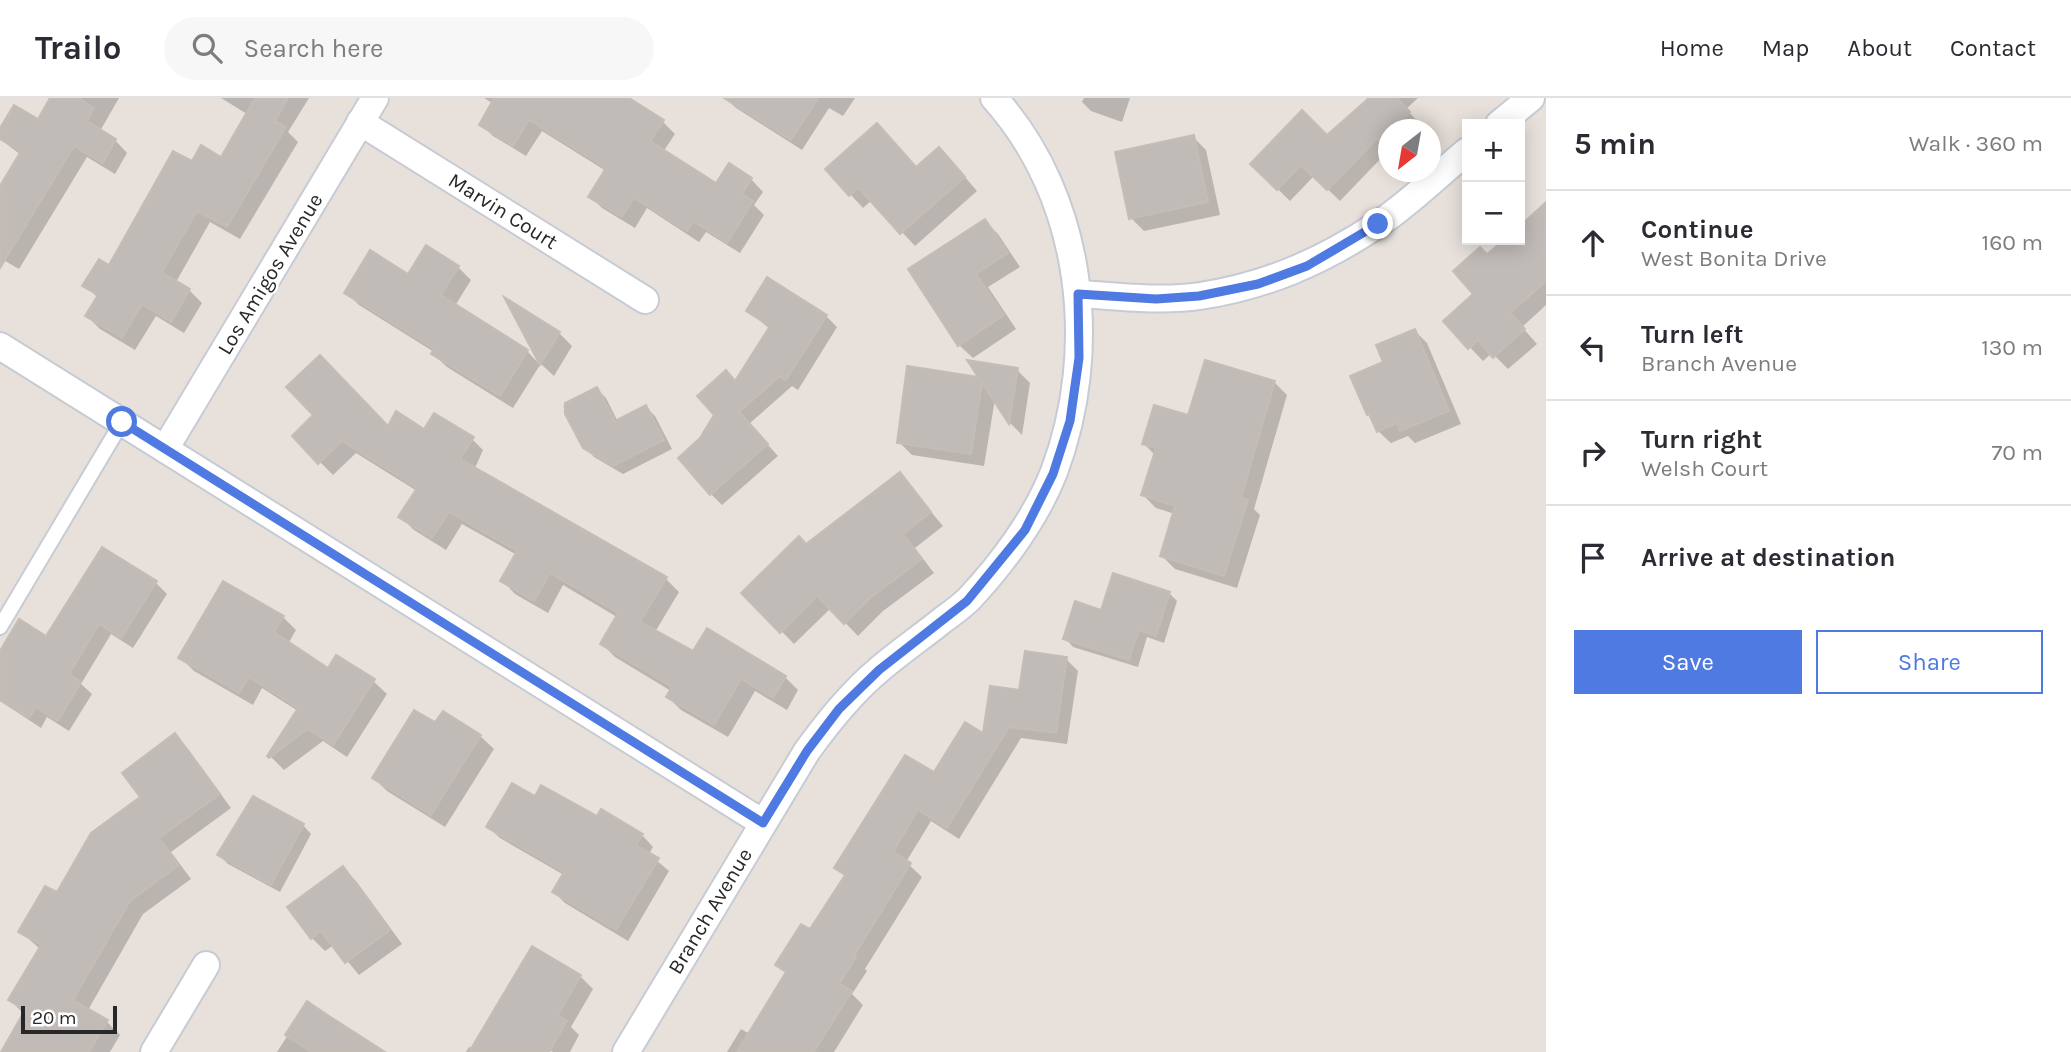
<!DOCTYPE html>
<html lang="en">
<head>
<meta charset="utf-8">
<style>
  :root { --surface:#fff; --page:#f7f7f7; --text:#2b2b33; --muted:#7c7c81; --line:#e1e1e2; --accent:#4e7ae2 }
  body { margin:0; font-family:Karla,sans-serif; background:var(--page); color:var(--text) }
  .controls { position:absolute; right:21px; top:21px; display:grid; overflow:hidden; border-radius:0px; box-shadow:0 4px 18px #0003 }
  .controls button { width:63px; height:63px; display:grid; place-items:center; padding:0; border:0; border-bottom:2px solid var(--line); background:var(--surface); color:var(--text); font:35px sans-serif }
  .compass { position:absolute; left:1378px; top:21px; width:63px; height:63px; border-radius:50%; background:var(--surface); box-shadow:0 4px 18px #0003; rotate:211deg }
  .scale { position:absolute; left:21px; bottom:18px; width:96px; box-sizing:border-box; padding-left:7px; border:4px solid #282828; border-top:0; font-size:19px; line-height:24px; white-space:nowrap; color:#282828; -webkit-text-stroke:5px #fff; paint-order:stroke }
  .stop { position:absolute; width:21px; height:21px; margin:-16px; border:5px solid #4e7ae2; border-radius:50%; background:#fff }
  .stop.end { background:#4e7ae2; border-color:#fff; box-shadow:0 2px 7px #0008 }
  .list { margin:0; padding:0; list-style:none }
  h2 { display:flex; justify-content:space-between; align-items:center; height:91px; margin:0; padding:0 28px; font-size:30px }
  h2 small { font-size:23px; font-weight:400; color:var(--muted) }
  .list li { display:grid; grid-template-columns:46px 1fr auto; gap:21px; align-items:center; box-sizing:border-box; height:105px; padding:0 28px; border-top:2px solid var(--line) }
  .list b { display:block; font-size:26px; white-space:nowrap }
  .list p { margin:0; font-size:23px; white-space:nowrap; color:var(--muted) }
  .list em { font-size:23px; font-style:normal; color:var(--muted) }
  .actions { display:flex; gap:14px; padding:21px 28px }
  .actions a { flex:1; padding:16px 0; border:2px solid var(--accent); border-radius:0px; text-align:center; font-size:24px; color:var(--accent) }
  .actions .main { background:var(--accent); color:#fff }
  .icon { flex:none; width:38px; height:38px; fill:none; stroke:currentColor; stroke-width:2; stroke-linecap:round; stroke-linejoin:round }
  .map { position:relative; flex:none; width:1546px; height:954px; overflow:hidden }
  header { display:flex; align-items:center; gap:42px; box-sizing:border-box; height:98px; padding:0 35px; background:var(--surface); border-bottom:2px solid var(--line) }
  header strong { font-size:33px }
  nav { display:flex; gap:38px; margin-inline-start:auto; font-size:24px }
  .search { width:490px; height:63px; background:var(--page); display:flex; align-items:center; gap:18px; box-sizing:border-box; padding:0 24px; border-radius:38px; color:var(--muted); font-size:26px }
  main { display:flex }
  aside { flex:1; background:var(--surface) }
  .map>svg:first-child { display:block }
  .shadow { fill:#0003 }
  .building { fill:#c1bbb8; stroke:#c3bdb5; stroke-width:2 }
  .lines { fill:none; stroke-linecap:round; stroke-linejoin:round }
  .service-casing { stroke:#c7cbd4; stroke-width:18 }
  .minor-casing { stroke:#c7cbd4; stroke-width:30 }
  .service { stroke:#fff; stroke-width:14 }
  .minor { stroke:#fff; stroke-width:26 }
  .route { stroke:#4e7ae2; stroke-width:9 }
  .labels { text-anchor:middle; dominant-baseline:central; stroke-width:5; stroke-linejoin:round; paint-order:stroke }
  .street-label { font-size:21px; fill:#282828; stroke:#fff }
</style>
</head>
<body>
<header>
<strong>Trailo</strong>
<div class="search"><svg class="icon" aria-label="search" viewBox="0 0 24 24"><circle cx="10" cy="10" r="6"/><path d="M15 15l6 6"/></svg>Search here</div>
<nav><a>Home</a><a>Map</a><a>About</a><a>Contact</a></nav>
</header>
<main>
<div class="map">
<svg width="1546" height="954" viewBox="0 0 1546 954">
  <rect width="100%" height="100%" fill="#e8e1db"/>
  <g class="shadow">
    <polygon points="52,0 119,0 100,33 115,42 127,55 115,76 87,59 19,171 0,160 0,91 21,57 0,41 0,34 38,23"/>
    <polygon points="221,0 309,0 288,34 298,44 240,141 210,124 176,184 189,192 202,205 184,235 156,218 135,252 100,231 87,218 98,200 85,187 109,170 192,65 221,61 247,16"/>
    <polygon points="484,0 625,0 663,24 675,36 663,54 716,88 751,81 763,94 754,107 764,117 740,155 706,134 699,144 647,110 635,130 602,110 590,98 606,73 542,33 526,58 493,38 481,26 494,6"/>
    <polygon points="726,0 855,0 843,18 829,10 802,52 736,10"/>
    <polygon points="1084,0 1130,0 1122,24 1091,13 1082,4"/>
    <polygon points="1366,0 1418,0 1406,11 1421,27 1417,32 1388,32 1388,53 1340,103 1314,78 1290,103 1252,66 1327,39 1369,2"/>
    <polygon points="1193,39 1206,52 1220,117 1144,133 1131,120"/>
    <polygon points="952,64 977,93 915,148 872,102 863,110 827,71 917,71"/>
    <polygon points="1539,113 1546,119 1546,207 1522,229 1537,246 1508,271 1492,255 1483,263 1445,223 1475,196 1487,158 1506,142 1520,142 1520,130"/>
    <polygon points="985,123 998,136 1020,169 988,189 1016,231 973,260 959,247"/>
    <polygon points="458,169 471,182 455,208 527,253 540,267 513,310 447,269 433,256 434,254 359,207 346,194 409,178"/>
    <polygon points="509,204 559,235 572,248 554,278 541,266"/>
    <polygon points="748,213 826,218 837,229 798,292 792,288 749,326 778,358 722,407 711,396 701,341 770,231"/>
    <polygon points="1415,233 1427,245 1461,326 1415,345 1408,338 1391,345 1378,333 1373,321 1368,316 1386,265"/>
    <polygon points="1017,272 1030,285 1022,337 1010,325 995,301 984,368 912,357 899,344 982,281"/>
    <polygon points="1274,284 1287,297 1254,411 1260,417 1237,490 1175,471 1162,458 1175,416 1156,410 1143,397 1155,357 1144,346 1190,319"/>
    <polygon points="597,291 606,300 618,324 646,309 655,318 672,351 623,376 594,359 585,349 563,308"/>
    <polygon points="388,330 470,339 483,352 475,370 666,481 679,494 655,534 694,556 707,532 785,579 798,592 787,612 755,593 728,639 681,612 668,599 671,593 615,559 602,546 617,519 563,487 548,515 515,496 502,482 517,457 462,426 446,452 414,432 401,419 417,393 356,355 333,377 294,338"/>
    <polygon points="900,377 943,428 915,450 934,475 883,513 858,538 831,510 794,546 744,495"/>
    <polygon points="156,485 167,496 133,550 111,536 81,586 92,596 69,633 47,619 41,630 0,603 0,556 47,540"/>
    <polygon points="1169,495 1177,503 1164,545 1147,539 1138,569 1073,549 1065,540 1103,515"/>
    <polygon points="283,519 296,532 288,546 328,572 373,583 387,596 347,659 323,643 284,672 270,658 298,613 262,590 253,607 194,573 181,560"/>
    <polygon points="1066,561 1078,573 1067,646 1021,640 959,741 931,723 906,764 922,779 865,871 867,873 852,896 863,907 834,954 727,954 741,931 750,936 787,876 777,867 811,834 846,779 836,769 934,677 984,638 1021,594"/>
    <polygon points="443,615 480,638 494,651 445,729 387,693 374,680 436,627"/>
    <polygon points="175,638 188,651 231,710 171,754 191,781 143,816 88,912 107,924 120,937 110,954 6,954 24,916 10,902 40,851 20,833 57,796 142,699"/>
    <polygon points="536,700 642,737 653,749 649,756 669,773 628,843 565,805 554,794 564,777 500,740 488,729"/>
    <polygon points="303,727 311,736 280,794 228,766 219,757"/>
    <polygon points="343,770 356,783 402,846 359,877 334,847 325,853 312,840"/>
    <polygon points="580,878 593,891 571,929 579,937 570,954 553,954 546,950 543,954 466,954 469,949 473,951"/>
    <polygon points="308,906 378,954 277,954"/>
  </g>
  <g class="building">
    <polygon points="50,0 78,0 94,10 87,23 116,41 103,65 74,48 0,170 0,88 21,53 0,41 0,30 14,7 38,21"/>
    <polygon points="255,0 288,0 275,23 286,29 227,129 197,113 162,174 190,191 171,224 142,206 122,240 85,218 98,197 82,188 99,161 109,167 173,53 192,63 201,47 221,59"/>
    <polygon points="494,0 629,0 664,22 650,43 716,85 729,65 752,80 742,96 753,103 727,145 693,123 687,133 634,100 622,119 588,99 606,70 529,22 513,48 479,27"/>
    <polygon points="724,0 818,0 791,42"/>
    <polygon points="1369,0 1397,0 1410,14 1392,32 1389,32 1389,35 1379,43 1377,41 1327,92 1301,67 1277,92 1250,66 1302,12 1327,37"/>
    <polygon points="877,25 916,69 939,49 965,79 900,136 859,90 849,98 825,71"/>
    <polygon points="1194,37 1208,104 1129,121 1115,54"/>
    <polygon points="1546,104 1546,183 1510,215 1525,231 1493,260 1478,242 1468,251 1443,223 1473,196 1453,173 1480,149 1487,156 1504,142 1520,142 1520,128"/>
    <polygon points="985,121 1008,155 976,176 1004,217 958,248 908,171"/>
    <polygon points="426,147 459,168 441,197 528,252 500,298 431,256 434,251 344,195 370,152 408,176"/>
    <polygon points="767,179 827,217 786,282 780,278 739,314 768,346 710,397 678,360 700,340 714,317 697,298 726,272 735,283 770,228 746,213"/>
    <polygon points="504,199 560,234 540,267"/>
    <polygon points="1415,231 1449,313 1400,333 1397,325 1377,334 1369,316 1367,317 1350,278 1383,264 1376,247"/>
    <polygon points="320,257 388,328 396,313 424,331 434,315 474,339 460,361 667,479 640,524 693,553 707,530 786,578 773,600 741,581 714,627 666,599 672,589 600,546 618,515 550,475 534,503 500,483 517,453 449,414 432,440 398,419 417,390 342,343 318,366 292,338 313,317 286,289"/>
    <polygon points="967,262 1018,270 1009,326 982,285 971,356 897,345 907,268 978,279"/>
    <polygon points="1205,262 1275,283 1241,400 1248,402 1224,478 1160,458 1175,408 1141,397 1156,350 1142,346 1154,307 1188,317"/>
    <polygon points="597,289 615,323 646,307 664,342 613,368 583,350 565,316 565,305"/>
    <polygon points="900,374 931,414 903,436 922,461 870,500 844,526 817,498 780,535 741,495 799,438 806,446"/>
    <polygon points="102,449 157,483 121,540 99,526 69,576 81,584 58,623 36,609 29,620 0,602 0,553 19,521 46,538"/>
    <polygon points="1113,475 1170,494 1156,538 1139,532 1129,562 1063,541 1075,503 1101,512"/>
    <polygon points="223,483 284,518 274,534 328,570 336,557 375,581 333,647 308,631 269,660 267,658 298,610 249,579 239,595 178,560"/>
    <polygon points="1025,553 1067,559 1056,635 1009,629 947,730 918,712 893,754 911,765 854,858 856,859 839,886 852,893 814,954 737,954 786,874 775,867 801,826 810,831 845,777 834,770 905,657 934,674 965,624 983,635 990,588 1019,592"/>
    <polygon points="414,612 435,624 443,613 481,637 431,717 372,680"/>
    <polygon points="175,635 220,696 159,740 179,767 130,803 73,902 108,922 89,954 1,954 25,912 8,902 41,847 18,834 45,788 57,794 91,735 140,699 122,675"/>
    <polygon points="512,685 535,698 541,687 597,718 601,711 643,736 636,747 659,760 616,832 552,794 564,774 486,729"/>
    <polygon points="253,698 304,726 271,787 217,757"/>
    <polygon points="343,768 390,832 345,865 321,833 311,841 287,809"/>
    <polygon points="532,848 581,877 558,917 567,923 549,954 469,954"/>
    <polygon points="307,903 329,918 385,954 311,954 285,937"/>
  </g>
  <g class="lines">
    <defs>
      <polyline id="service" points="0,529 122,324"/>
      <g id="minor">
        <polyline points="360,24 645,202"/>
        <polyline points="1499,26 1531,0"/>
        <path d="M1078,196C1118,198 1160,204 1200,198C1266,188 1321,164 1377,127C1409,106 1438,77 1467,53"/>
        <polyline points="0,248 763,725"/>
        <polyline points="165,351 375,0"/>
        <polyline points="154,954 206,867"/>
        <path d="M626,954L807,653C829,623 852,594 881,570C901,553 923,538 944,521C952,515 961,509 969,501C1002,466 1036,420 1054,374C1100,252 1084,100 994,0"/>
      </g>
    </defs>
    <use href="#service" class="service-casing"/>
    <use href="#minor" class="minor-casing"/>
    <use href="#service" class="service"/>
    <use href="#minor" class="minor"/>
  </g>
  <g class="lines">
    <polyline class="route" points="122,324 763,725 807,653 839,611 879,572 967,503 1025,432 1053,376 1070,323 1079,260 1078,196 1156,201 1199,198 1258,186 1307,168 1378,126"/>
  </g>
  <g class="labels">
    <g class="street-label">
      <text transform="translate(503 113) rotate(32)">Marvin Court</text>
      <text transform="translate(270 176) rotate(-59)">Los Amigos Avenue</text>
      <text transform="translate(710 813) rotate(-59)">Branch Avenue</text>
    </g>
  </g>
</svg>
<div class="controls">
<button>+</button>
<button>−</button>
</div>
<svg class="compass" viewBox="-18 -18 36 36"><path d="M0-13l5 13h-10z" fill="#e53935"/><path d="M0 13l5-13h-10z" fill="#7c7c81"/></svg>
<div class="scale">20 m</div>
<div class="stop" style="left:122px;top:324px"></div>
<div class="stop end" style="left:1378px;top:126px"></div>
</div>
<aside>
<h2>5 min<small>Walk · 360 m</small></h2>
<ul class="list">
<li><svg class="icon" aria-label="ahead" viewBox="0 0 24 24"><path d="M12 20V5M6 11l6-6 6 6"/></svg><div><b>Continue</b><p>West Bonita Drive</p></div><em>160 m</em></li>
<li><svg class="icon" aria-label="left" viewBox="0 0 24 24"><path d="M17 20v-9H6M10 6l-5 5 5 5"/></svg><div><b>Turn left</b><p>Branch Avenue</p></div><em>130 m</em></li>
<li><svg class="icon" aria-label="right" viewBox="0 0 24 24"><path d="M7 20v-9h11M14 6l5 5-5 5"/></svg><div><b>Turn right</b><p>Welsh Court</p></div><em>70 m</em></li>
<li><svg class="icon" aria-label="arrive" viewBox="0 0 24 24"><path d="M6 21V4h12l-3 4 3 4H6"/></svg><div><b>Arrive at destination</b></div></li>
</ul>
<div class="actions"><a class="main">Save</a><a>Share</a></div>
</aside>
</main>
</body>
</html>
